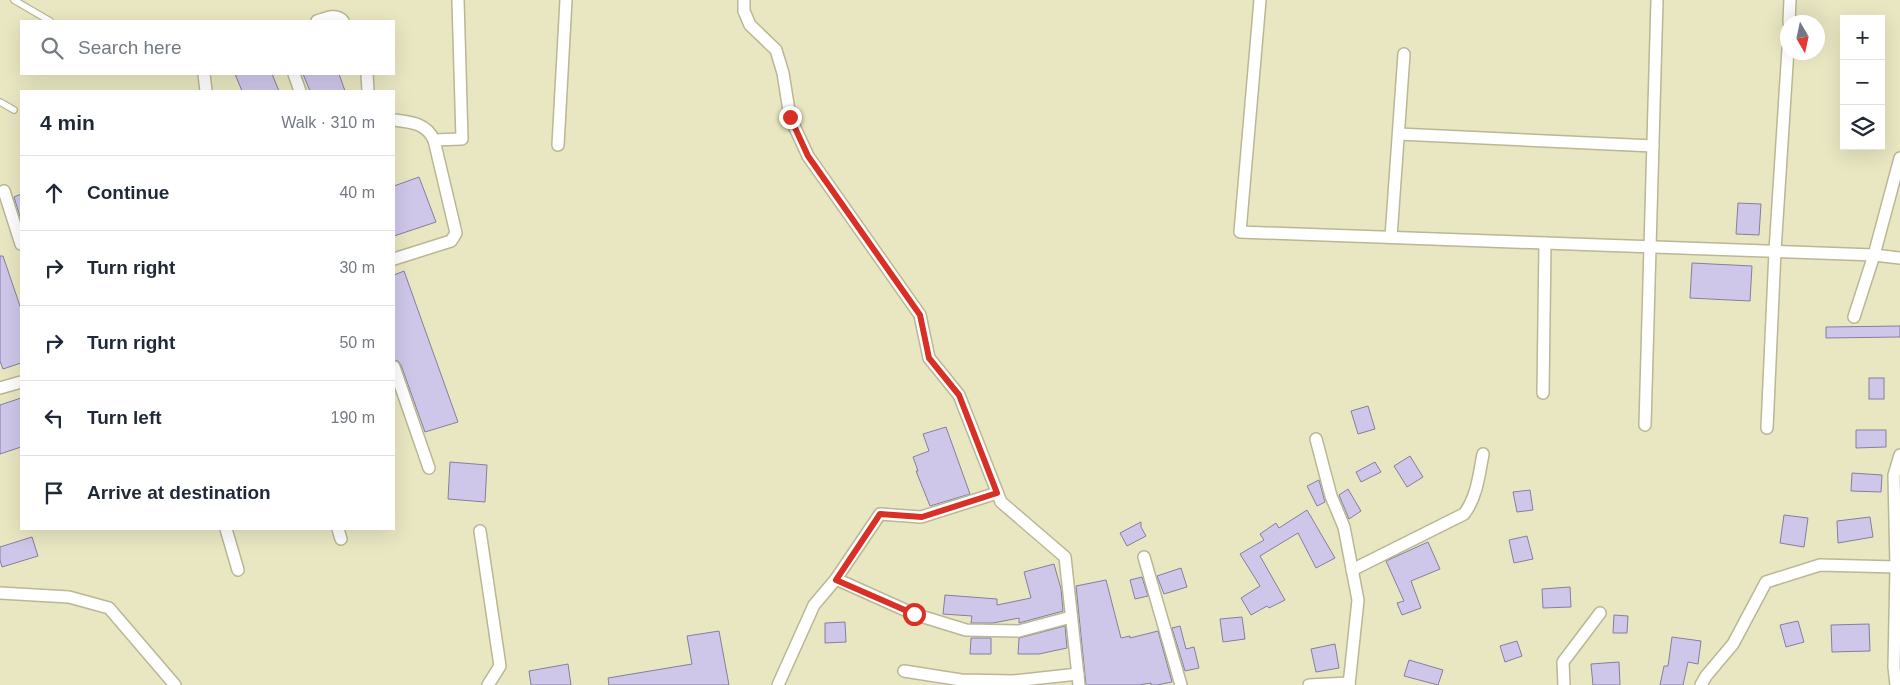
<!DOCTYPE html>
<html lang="en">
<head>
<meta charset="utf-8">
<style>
  :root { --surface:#fff; --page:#f2f2f3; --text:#1f2937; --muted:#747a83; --line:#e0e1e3 }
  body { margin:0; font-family:Helvetica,sans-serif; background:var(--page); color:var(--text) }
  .controls { position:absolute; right:15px; top:15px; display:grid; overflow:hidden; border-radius:0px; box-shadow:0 5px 20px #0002 }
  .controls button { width:45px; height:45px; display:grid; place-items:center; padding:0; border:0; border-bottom:1px solid var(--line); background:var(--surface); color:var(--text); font:25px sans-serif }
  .compass { position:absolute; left:1780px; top:15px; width:45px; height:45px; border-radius:50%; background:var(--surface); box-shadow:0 5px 20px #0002; rotate:171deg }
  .stop { position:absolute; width:15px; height:15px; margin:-11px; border:4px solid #d93025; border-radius:50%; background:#fff }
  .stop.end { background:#d93025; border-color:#fff; box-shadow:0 1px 5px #0008 }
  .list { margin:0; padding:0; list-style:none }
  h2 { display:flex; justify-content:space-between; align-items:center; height:65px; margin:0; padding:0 20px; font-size:21px }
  h2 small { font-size:16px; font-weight:400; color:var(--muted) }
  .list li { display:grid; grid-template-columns:32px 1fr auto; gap:15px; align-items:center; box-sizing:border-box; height:75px; padding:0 20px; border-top:1px solid var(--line) }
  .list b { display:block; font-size:19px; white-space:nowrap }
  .list em { font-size:16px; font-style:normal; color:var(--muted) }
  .icon { flex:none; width:28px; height:28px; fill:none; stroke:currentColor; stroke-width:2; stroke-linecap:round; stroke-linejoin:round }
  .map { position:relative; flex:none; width:1900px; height:685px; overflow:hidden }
  .search { position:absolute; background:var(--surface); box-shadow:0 5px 20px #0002; left:20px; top:20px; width:375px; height:55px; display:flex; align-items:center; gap:12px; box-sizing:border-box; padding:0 18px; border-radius:0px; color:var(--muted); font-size:19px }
  .panel { position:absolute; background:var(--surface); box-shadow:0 5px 20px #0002; left:20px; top:90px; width:375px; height:440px; border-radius:0px }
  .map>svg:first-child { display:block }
  .building { fill:#cfc7ea; stroke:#857e9e }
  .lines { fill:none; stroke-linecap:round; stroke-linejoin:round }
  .lane-casing { stroke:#b9b794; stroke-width:8 }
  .street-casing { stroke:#b9b794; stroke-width:14 }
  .lane { stroke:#fff; stroke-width:5.5 }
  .street { stroke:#fff; stroke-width:11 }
  .route { stroke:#d93025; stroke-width:6 }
</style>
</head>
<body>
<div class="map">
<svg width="1900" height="685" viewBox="0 0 1900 685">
  <rect width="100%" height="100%" fill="#e9e7c2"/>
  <g class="building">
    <polygon points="235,74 272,74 279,91 242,91"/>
    <polygon points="303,74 339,74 345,91 310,91"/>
    <polygon points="419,177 436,222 394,236 394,186"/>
    <polygon points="21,194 21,220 14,197"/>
    <polygon points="1738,203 1761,204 1759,235 1736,234"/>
    <polygon points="0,256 3,256 21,309 21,363 3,369 0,361"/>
    <polygon points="1692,263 1752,266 1750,301 1690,298"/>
    <polygon points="404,271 458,422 425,432 401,365 398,361 394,360 394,275"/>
    <polygon points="1900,326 1900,337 1826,338 1826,327"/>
    <rect x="1869" y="378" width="15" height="21"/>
    <polygon points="21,398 21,447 0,454 0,405"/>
    <polygon points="1368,406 1375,429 1358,434 1351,411"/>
    <polygon points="946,427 970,494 930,506 916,471 918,471 913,457 929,451 923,434"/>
    <polygon points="1856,430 1886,430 1886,447 1856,448"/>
    <polygon points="1410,456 1423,477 1407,487 1394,466"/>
    <polygon points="450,462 487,465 485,502 448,499"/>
    <polygon points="1375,462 1381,472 1361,482 1356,472"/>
    <polygon points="1852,473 1882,475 1881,492 1851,491"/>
    <polygon points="1319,480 1325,502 1317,506 1307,486"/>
    <polygon points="1348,489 1361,511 1349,519 1339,495"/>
    <polygon points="1530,490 1533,510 1517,512 1513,492"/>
    <polygon points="1307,510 1335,558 1316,568 1298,533 1260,556 1285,600 1269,608 1267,606 1251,615 1241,598 1260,586 1240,554 1264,540 1260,534 1276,523 1279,528"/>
    <polygon points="1784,515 1808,518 1804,547 1780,543"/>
    <polygon points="1870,517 1873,537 1838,543 1837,521"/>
    <polygon points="1141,522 1141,527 1146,536 1127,546 1120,533"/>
    <polygon points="1527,536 1533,559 1514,563 1509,540"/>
    <polygon points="32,537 38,556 2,567 0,560 0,547"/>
    <polygon points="1428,542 1440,569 1411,581 1421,608 1402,615 1397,603 1404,601 1386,561"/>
    <polygon points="1054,564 1061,589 1063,611 1019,623 1019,618 993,623 971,623 972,616 943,614 945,595 997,599 997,605 1031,598 1024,572"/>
    <polygon points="1181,568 1187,587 1164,594 1157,576"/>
    <polygon points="1142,577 1148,596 1135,599 1130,580"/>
    <polygon points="1106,580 1121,638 1130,636 1130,638 1158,631 1172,682 1157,685 1151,685 1151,683 1139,685 1086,685 1076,586"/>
    <polygon points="1570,587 1571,607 1543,608 1542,589"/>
    <polygon points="1614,615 1628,616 1627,633 1613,633"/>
    <polygon points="1242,617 1245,639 1223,642 1220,619"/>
    <polygon points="1798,621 1804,642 1786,647 1780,625"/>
    <polygon points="845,622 846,642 825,643 825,623"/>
    <polygon points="1869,624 1870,651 1832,652 1831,625"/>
    <polygon points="1065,626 1067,648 1039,654 1018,654 1019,638"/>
    <polygon points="1180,626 1186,649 1194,647 1199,668 1185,671 1172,628"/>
    <polygon points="719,631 729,685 609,685 608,678 692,664 687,636"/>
    <polygon points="1672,637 1701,641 1698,664 1688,662 1683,685 1660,685 1664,666 1668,666"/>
    <polygon points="971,638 991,638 991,654 970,654"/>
    <polygon points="1517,641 1522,656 1505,662 1500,646"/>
    <polygon points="1335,644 1339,668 1316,672 1311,649"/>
    <polygon points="1409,660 1443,670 1438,685 1404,676"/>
    <polygon points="1619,662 1620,685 1593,685 1591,664"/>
    <polygon points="568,664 571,685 531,685 529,671"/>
  </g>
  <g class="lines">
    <defs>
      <g id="lane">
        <polyline points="14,0 50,21"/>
        <polyline points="0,102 14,110"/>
      </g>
      <g id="street">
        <polyline points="744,0 744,11 750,25 776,50 783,73 790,117 808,156 920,315 929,358 959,395 1001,502 1065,557 1079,685"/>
        <polyline points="1260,0 1240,232 1874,255 1900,258"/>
        <path d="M317,21C326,18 337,13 343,21"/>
        <polyline points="1789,22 1790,0"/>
        <polyline points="204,74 206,91"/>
        <polyline points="294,74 300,91"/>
        <polyline points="367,74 368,91"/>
        <path d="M394,120C411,122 426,123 434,140L462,139L458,0"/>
        <polyline points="1399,134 1653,146"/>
        <polyline points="558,145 566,0"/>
        <polyline points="4,191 21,244"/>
        <polyline points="1391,237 1404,54"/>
        <polyline points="394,259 451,241 456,233 434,140"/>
        <polyline points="1854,317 1874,255 1900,158"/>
        <polyline points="394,367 429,468"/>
        <polyline points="0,388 21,382"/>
        <polyline points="1543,393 1545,243"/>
        <polyline points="1645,425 1657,0"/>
        <polyline points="1767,428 1775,251 1788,49"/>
        <polyline points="1316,439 1331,496 1344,527 1358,600 1349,685"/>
        <polyline points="226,529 238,570"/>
        <polyline points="338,529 341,539"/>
        <polyline points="480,531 500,666 488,685"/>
        <polyline points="1144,557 1181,685"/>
        <path d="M1352,570L1464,514C1477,497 1479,475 1483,454"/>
        <polyline points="836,579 914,614 966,630 1019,631 1071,617"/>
        <polyline points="0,593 69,597 109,608 175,685"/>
        <polyline points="904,671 961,680 1013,681 1078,674"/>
        <polyline points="778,685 814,605 836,579 880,514 921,517 997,493"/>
        <polyline points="1309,685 1349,683"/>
        <polyline points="1564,685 1563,662 1600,613"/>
        <polyline points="1701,685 1706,676 1733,644 1766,582 1820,565 1896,567"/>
        <polyline points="1896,685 1894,667 1896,567 1894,475 1900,455"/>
      </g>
    </defs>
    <use href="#lane" class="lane-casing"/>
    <use href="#street" class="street-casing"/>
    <use href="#lane" class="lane"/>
    <use href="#street" class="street"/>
  </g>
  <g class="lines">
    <polyline class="route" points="790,117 808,156 920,315 929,358 959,395 997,493 922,517 880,514 836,580 914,614"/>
  </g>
</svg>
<div class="controls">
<button>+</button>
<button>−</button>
<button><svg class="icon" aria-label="layers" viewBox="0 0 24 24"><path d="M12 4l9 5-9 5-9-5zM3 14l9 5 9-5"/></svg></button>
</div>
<svg class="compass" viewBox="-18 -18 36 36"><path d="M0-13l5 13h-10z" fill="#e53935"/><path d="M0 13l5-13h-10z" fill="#747a83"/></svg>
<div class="stop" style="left:914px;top:614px"></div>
<div class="stop end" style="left:790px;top:117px"></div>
<div class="search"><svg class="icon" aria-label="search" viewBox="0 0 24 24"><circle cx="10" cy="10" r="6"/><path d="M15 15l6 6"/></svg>Search here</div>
<section class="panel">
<h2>4 min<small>Walk · 310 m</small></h2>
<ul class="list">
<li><svg class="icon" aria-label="ahead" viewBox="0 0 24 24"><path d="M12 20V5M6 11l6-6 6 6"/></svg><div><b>Continue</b></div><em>40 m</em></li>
<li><svg class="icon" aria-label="right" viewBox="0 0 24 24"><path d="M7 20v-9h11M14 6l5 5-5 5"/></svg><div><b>Turn right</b></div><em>30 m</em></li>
<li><svg class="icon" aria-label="right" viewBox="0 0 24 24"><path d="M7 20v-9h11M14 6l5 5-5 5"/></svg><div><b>Turn right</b></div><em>50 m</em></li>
<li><svg class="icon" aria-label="left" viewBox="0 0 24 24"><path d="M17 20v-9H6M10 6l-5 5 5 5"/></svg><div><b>Turn left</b></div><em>190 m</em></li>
<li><svg class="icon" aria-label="arrive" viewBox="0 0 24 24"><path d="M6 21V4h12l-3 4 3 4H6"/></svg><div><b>Arrive at destination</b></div></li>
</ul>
</section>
</div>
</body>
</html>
